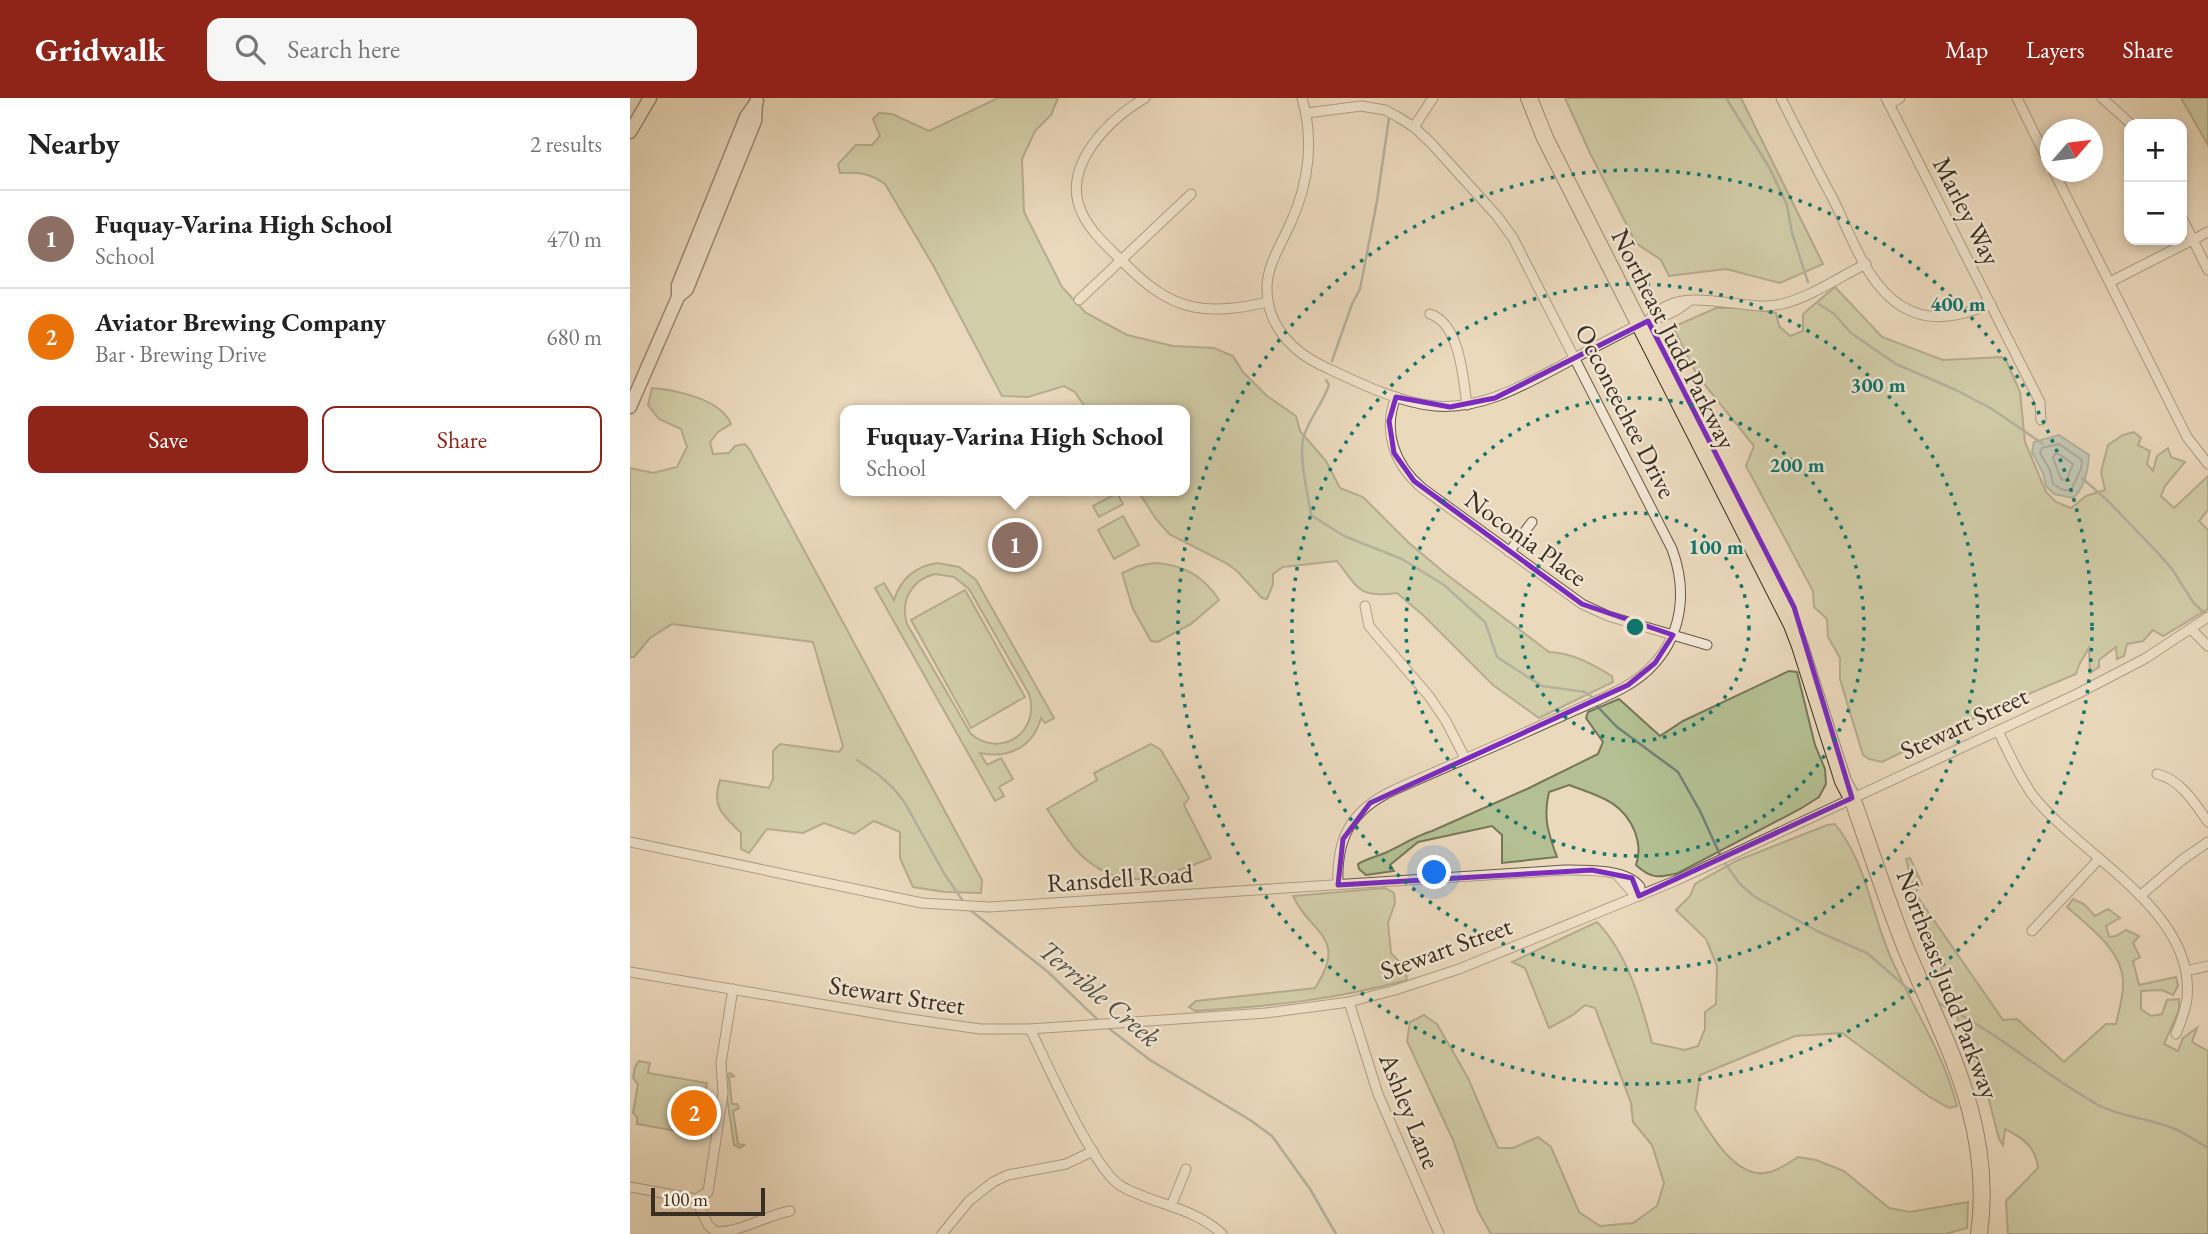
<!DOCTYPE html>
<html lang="en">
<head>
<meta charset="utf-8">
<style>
  :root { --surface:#fff; --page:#f6f6f6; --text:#222; --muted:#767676; --line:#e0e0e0; --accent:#8f2418 }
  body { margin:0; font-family:"EB Garamond",serif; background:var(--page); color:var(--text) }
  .controls { position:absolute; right:21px; top:21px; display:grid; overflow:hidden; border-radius:14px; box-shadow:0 4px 10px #0003 }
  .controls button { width:63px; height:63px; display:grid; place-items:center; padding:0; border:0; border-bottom:2px solid var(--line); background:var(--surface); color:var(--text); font:35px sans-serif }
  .compass { position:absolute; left:1410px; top:21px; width:63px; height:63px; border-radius:50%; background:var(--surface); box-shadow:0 4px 10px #0003; rotate:62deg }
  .scale { position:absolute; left:21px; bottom:18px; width:114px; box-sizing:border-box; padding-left:7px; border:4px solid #382e22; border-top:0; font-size:19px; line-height:24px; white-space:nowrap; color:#382e22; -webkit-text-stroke:5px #f2e6d3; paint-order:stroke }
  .you { position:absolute; left:805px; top:775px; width:24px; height:24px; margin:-18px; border:5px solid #fff; border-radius:50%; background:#1a73e8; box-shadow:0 0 0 10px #1a73e833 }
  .badge { display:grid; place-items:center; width:46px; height:46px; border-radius:50%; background:var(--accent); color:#fff; font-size:23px; font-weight:700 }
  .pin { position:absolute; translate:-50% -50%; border:4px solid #fff; box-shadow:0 2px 7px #0006 }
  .popup { position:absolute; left:210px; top:307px; width:350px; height:91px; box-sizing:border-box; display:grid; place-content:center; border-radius:14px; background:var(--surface); filter:drop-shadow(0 2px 5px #0005); font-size:23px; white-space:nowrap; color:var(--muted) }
  .popup b { font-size:26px; color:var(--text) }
  .popup::after { content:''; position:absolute; left:50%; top:100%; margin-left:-14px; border:14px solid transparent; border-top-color:var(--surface) }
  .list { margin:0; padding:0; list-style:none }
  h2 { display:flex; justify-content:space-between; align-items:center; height:91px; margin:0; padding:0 28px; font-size:30px }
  h2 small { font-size:23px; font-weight:400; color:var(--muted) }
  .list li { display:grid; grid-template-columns:46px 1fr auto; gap:21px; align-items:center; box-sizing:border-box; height:98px; padding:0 28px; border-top:2px solid var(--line) }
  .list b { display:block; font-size:26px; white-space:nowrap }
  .list p { margin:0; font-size:23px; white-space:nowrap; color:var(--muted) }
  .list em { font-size:23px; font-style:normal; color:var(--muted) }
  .actions { display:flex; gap:14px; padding:21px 28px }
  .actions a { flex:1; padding:16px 0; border:2px solid var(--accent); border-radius:14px; text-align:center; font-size:24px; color:var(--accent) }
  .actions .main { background:var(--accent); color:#fff }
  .icon { flex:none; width:38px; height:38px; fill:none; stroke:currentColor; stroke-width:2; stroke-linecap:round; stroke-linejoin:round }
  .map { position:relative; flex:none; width:1578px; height:1136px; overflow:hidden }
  header { display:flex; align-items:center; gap:42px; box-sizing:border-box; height:98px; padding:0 35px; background:var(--accent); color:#fff }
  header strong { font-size:33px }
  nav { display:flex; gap:38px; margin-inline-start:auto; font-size:24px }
  .search { width:490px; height:63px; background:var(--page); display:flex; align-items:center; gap:18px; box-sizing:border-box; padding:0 24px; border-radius:14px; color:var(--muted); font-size:26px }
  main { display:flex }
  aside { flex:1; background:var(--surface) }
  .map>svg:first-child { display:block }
  .green { fill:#b4c093; stroke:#76775a; stroke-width:2; fill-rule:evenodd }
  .water { fill:#98bab4; stroke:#72827a; stroke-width:2 }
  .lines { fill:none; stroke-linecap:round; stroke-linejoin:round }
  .shore { stroke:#68746b; stroke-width:2 }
  .stream { stroke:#72827a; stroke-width:2.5 }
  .street-casing { stroke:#655948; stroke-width:11 }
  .secondary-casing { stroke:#382e22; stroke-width:15 }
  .highway-casing { stroke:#382e22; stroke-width:18 }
  .street { stroke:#f2e6d3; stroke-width:9 }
  .secondary { stroke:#f2e6d3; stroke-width:12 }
  .highway { stroke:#ebd9bc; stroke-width:16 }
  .marked { fill:none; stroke:#7b2cbf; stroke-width:5; stroke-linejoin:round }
  .ring { fill:none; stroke:#0f766e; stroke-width:3.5; stroke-dasharray:3.5 7 }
  .labels { text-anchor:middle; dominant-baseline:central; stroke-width:5; stroke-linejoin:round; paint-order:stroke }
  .street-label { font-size:26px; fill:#382e22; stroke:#f2e6d3 }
  .water-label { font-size:28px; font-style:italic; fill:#505146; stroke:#f2e6d3 }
  .centre { fill:#0f766e; stroke:#f2e6d3; stroke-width:3.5 }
  .ring-label { font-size:21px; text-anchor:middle; font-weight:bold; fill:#0f766e; stroke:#f2e6d3; stroke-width:5; stroke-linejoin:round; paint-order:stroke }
</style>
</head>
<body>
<header>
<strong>Gridwalk</strong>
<div class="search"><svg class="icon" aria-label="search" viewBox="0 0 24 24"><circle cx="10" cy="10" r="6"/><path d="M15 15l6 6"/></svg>Search here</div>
<nav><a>Map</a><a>Layers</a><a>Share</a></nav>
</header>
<main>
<aside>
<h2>Nearby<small>2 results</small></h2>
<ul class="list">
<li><span class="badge" style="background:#8d6e63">1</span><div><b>Fuquay-Varina High School</b><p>School</p></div><em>470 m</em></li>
<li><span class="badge" style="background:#e8710a">2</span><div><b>Aviator Brewing Company</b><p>Bar · Brewing Drive</p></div><em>680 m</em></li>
</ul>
<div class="actions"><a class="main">Save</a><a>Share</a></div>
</aside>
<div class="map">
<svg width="1578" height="1136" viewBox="0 0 1578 1136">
  <rect width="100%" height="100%" fill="#ebd9bc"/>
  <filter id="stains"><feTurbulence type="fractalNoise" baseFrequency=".00286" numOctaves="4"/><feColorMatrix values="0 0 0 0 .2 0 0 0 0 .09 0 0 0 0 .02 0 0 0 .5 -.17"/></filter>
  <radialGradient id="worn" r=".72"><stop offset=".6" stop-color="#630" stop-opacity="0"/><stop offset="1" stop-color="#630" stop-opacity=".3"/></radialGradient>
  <g class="green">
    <path d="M368,0H428L421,17L405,33L392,61L394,114L432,189L456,215L497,237L543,248L584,250L603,258L613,274L637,298L666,318L670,333L696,363L710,390L733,399L778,444L816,476L919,554C943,555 962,566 982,578L983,584L909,620L863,587L794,518L767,495C728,500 729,491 707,463L653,469L643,476V486L637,501L632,500L607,473L596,465L539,436L526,421L508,393H555V312H457L445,294L434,288L398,299L372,298L303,167L255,86C240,75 228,74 210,75L208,66L226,47H242L250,38L243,21L249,15L262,16L299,33Z"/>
    <polygon points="935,0 1111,0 1193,166 1150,185 1096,171 1039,178 1031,162 1006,145 960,55"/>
    <polygon points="1551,0 1578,0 1578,47"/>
    <polygon points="1205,189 1252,239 1313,262 1372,259 1376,262 1390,294 1395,344 1416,394 1426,404 1441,410 1456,398 1475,392 1471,374 1478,347 1493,337 1504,334 1511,340 1508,347 1520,353 1517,366 1523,373 1527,358 1538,350 1541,359 1555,364 1535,388 1531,398 1544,410 1578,378 1578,412 1569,423 1578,432 1578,511 1533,538 1523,532 1513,543 1497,546 1494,558 1487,561 1486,549 1469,562 1469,569 1460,575 1459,550 1449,567 1446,576 1377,605 1368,605 1361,612 1252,664 1239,661 1233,657 1210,581 1210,560 1198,539 1197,521 1184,509 1183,493 1116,368 1124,348 1067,277 1043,229 1086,210 1116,210 1146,215 1149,228 1160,238 1173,233 1173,216"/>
    <path d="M22,290C46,292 91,301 101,326L88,334L80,344L83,356L99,355L105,348L115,346L120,352L352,782L351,795L315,794L283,789L270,760V734L244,723L224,736L194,725L173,735L137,731L119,755L111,751V735C93,717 81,709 90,682L139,690L143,681V653L150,646L209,654L213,648L183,544L42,526L20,540L4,559H0V370L23,375L47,369L57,349L51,331L29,321L18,307Z"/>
    <polygon points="487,395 493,406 469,419 463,408"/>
    <polygon points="493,418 509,447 484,461 468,432"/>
    <path d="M308,465L329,469L346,482L424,620L415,625L411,620C403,649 379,661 350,655L357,667L371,660L383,681L369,689L374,698L365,703L245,490L254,485L264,502C271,480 285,468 308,465ZM305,476L324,479L339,491L399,596C411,634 371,661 341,636L277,526C270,503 281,482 305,476Z"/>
    <path d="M524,465C552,466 574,478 589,502L561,526L528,544L521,543L503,511L492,475L508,468Z"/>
    <polygon points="335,492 395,599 341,630 281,522"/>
    <path d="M1159,573L1167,574L1185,647L1195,671L1196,686L1189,699L1170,711L1048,775C1029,780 1021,781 1006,767C1010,755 1009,746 1005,734C993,703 968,698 939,687L919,694C913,719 918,735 927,759L872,765V737L862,728L788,744L760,767L764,773L736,777L729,771L728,766C736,761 745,759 755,755C771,748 785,738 802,733L897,691L968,656L973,644L956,620L958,614L989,601L1030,638L1053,623Z"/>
    <path d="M521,646L531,652L559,700L554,707L581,760C532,779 492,798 449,755C437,743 427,725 417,711L467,682L464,675Z"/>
    <path d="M1205,726C1237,766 1241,815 1261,860C1283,910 1314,956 1327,1008L1319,1010L1298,998L1212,935L1165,938L1070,977L1065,1011C1077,1031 1101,1073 1128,1075C1142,1077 1157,1066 1168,1059L1186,1062L1214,1073L1259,1110L1280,1114L1338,1104L1337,1130L1315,1136H861L848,1113L823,1042L777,943L780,924L794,917L807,926L838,980L868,1050H883L908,1039L921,1049L949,1114L970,1128L1003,1125L1027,1108L1034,1085L1022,1047L1003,1024L1001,1005L965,910L955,907L943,917L919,930L895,870L882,864L967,824C997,855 1011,903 1022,945L1055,952L1068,948L1075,931V914L1086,906L1087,868L1076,841L1046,812L1060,798L1065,786L1106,763L1197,727Z"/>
    <path d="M1280,760L1292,786L1285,795L1373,922L1387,921L1434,964L1476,926H1486C1489,913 1494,896 1493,882C1491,851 1459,829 1437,809L1443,801L1454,806L1465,818L1478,811L1490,820L1476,828L1479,839L1486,838L1496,832L1509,838L1503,845L1510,859L1503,863L1509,887L1546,879L1548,888L1543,897L1532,892L1511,893V911L1521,918L1532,916L1537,902L1549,901V912L1534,946L1548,953L1553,940L1567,930L1562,944L1578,953V1136H1378L1376,1103L1408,1070C1406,1049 1393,1040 1375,1031L1373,1047L1369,1041L1355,987L1311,880C1316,858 1291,816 1280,797L1283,789L1276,761Z"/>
    <path d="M755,790L764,795L765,805L758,825L761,855L775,870L777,882C703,902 641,908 565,913L559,909L566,903L685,890C719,838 680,836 663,798Z"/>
    <polygon points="9,963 20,965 18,975 77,985 68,1034 63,1036 7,1026 7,1019 3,1015 8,986 3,980 5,969"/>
    <polygon points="100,975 104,978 99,979 102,1006 107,1006 109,1010 103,1013 108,1046 114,1047 110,1050 104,1047 94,980"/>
  </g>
  <path class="water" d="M1429,337L1459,357C1458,372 1455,390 1443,400L1424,396L1416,388L1413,375L1402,354L1404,344Z"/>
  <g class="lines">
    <g class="shore">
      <polygon points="1429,346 1452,362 1451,371 1441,392 1433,392 1423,386 1420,372 1410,355 1412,350"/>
      <polygon points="1425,356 1429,356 1443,366 1436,383 1431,381 1423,360"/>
    </g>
    <g class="stream">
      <polyline points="1096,0 1139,69 1157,107 1162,135 1178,184"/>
      <polyline points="1189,206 1204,216 1221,235 1266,266 1326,292 1362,311 1413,346"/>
      <polyline points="702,263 722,206 730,191 747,103 759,20"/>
      <path d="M696,282L699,287C693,305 677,324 673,341C669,362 678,396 681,417L714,438L772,461L814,487L855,524L867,559L912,588L955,594L962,599"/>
      <polyline points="1452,380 1477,402 1528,455 1542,471 1563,504 1576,517"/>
      <polyline points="965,606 987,629 1048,674 1070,713 1092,761 1110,786 1125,799 1189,834 1237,855 1276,889 1289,896"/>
      <polyline points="227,662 249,677 264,691 275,705 315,777 335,806"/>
      <polyline points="339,811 418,874 469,923"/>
      <path d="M1308,905C1365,932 1413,976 1468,1007C1493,1020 1520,1020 1545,1031C1557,1036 1567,1044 1578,1050"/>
      <polyline points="477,929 520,962 620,1022 642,1038 680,1091 706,1136"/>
    </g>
    <defs>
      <g id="street">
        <path d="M515,0C478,22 430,69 452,115C460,133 476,147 489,160C511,182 533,203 564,209C588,214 615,209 638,204"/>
        <path d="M672,0C684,41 679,85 661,124C652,145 638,165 637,188C636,227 662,254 695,269C727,284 769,305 805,308C852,312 894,287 934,266C959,252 984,239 1010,226C1030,218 1040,219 1059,203"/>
        <path d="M1151,0C1168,34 1185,68 1203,101C1221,137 1237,188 1273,209C1302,226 1331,218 1361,206"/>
        <polyline points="1256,0 1410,304 1411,322"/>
        <polyline points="1387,0 1420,67"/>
        <polyline points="1472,0 1501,26"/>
        <polyline points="1259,6 1270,0"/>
        <path d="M677,15L731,8L755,12L768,19L784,29L801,45L867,118L883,140L1042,451C1057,491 1053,534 1024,566C1003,590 969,601 941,614C882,641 823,666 764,692C721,712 706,740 708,787"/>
        <polyline points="784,29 803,0"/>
        <polyline points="1424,74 1557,339 1578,366"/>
        <polyline points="1552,120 1578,172"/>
        <polyline points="1480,184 1578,134"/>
        <polyline points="449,202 561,96"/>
        <path d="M800,216C830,226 833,279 837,307"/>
        <path d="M1018,223C1052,181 1109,216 1152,206C1181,199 1209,179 1236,166"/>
        <path d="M766,299C752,334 765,367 792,390L952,506L978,518L1077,547"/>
        <polyline points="879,454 902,424"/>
        <polyline points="735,508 739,528 799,598 816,623 835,660"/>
        <polyline points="1561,531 1578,548"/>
        <path d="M1368,633C1379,655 1389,679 1404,699C1451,758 1566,813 1557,900C1556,912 1550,925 1546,936"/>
        <path d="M1527,676C1550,681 1565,705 1578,724"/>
        <path d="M0,744L292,805L359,809L392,807L935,772C957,772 997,771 1010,789L1009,798"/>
        <polyline points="988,778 1002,794 1009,798"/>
        <polyline points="1510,798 1552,762 1578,744"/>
        <polyline points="1402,833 1469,761"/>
        <polyline points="1556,873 1578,868"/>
        <polyline points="0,874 273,920 350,931 400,931 636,915 719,904 765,892 829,871 1045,783 1447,596 1516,560 1578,519"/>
        <polyline points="719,904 748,996 809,1136"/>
        <path d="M400,931C417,965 463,1071 491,1088C524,1107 564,1109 592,1136"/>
        <polyline points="0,1089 66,1101"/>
        <polyline points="66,1101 78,1094 93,995 91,965 103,891"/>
        <path d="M66,1101L78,1127L86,1134C111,1134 134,1118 160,1113"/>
        <polyline points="541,1108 556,1071"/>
        <polyline points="312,1136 339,1103 363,1084 378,1077 436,1066 463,1053"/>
      </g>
      <g id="secondary">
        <polyline points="0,34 20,0"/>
        <polyline points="48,199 48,187 116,19 127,3"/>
        <polyline points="0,309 48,199 57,191 63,176 125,23 126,4"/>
      </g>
      <path id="highway" d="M899,0L915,40L1162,527L1170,548L1213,683L1222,700C1240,750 1256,801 1276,851C1316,946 1364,1028 1349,1136"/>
    </defs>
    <use href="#street" class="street-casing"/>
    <use href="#secondary" class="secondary-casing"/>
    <use href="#highway" class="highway-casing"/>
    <use href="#street" class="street"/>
    <use href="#secondary" class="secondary"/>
    <use href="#highway" class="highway"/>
  </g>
  <path d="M0 0H1578V1136H0ZM1018,223L1164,509L1222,700L1009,798L1002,780L962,772L708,787L713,741L740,705L998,587L1025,565L1043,537L952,506L784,383L764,355L759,323L766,299L820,309L865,300Z" fill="#ebd9bc" fill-opacity=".55" fill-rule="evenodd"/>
  <path class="marked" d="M1018,223L1164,509L1222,700L1009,798L1002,780L962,772L708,787L713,741L740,705L998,587L1025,565L1043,537L952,506L784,383L764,355L759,323L766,299L820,309L865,300Z"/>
  <g class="ring">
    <circle cx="1005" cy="529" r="114"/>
    <circle cx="1005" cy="529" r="229"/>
    <circle cx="1005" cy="529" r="343"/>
    <circle cx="1005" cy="529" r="457"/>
  </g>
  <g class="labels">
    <g class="street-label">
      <text transform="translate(1337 113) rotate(63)">Marley Way</text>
      <text transform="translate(1044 241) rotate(63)">Northeast Judd Parkway</text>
      <text transform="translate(996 313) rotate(63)">Occoneechee Drive</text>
      <text transform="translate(896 440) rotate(36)">Noconia Place</text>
      <text transform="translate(1334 625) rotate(-25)">Stewart Street</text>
      <text transform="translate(490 780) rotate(-4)">Ransdell Road</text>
      <text transform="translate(816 850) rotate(-20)">Stewart Street</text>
      <text transform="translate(1318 886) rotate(69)">Northeast Judd Parkway</text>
      <text transform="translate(267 897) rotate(9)">Stewart Street</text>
      <text transform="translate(780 1013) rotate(68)">Ashley Lane</text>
    </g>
    <g class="water-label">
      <text transform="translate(470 895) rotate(40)">Terrible Creek</text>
    </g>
  </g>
  <circle cx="1005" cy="529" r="10" class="centre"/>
  <g class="ring-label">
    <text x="1328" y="213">400 m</text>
    <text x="1248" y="294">300 m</text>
    <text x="1167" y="374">200 m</text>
    <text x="1086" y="456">100 m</text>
  </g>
  <rect width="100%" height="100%" filter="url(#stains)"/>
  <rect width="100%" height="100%" fill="url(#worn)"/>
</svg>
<div class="controls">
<button>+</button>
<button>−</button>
</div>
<svg class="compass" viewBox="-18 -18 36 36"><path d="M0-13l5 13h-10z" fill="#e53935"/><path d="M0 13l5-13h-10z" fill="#767676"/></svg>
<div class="scale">100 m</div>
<div class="you"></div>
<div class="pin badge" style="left:385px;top:447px;background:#8d6e63">1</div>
<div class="popup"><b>Fuquay-Varina High School</b>School</div>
<div class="pin badge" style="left:64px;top:1015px;background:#e8710a">2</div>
</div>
</main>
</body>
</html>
